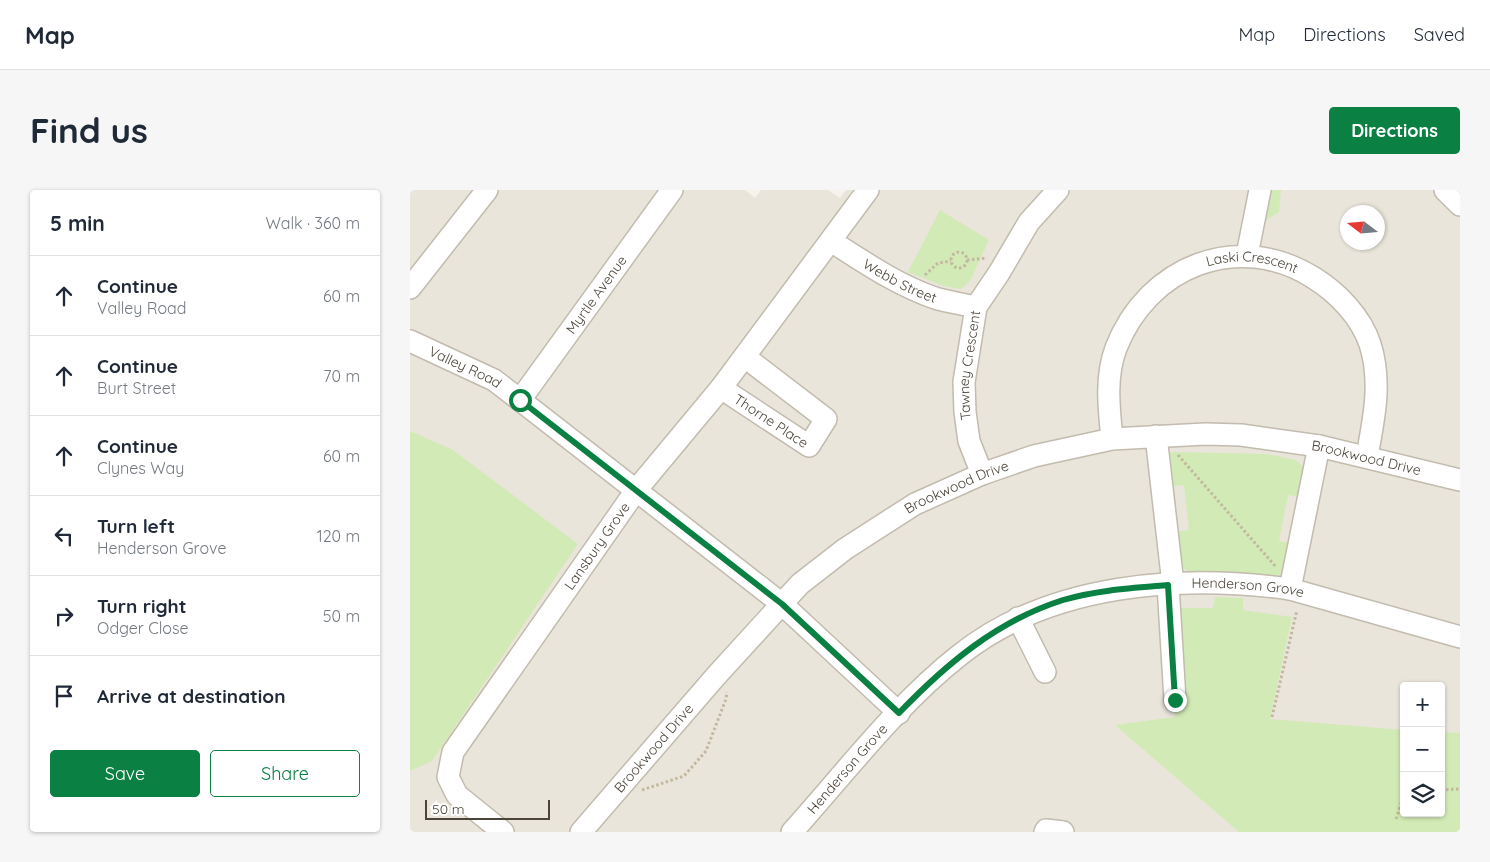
<!DOCTYPE html>
<html lang="en">
<head>
<meta charset="utf-8">
<style>
  :root { --surface:#fff; --page:#f6f6f7; --text:#1f2937; --muted:#747a83; --line:#e0e1e3; --accent:#0b8043 }
  body { margin:0; font-family:Quicksand,sans-serif; background:var(--page); color:var(--text) }
  .controls { position:absolute; right:15px; bottom:15px; display:grid; overflow:hidden; border-radius:5px; box-shadow:0 1px 4px #0004 }
  .controls button { width:45px; height:45px; display:grid; place-items:center; padding:0; border:0; border-bottom:1px solid var(--line); background:var(--surface); color:var(--text); font:25px sans-serif }
  .compass { position:absolute; left:930px; top:15px; width:45px; height:45px; border-radius:50%; background:var(--surface); box-shadow:0 1px 4px #0004; rotate:286deg }
  .scale { position:absolute; left:15px; bottom:12px; width:125px; box-sizing:border-box; padding-left:5px; border:2px solid #4b4439; border-top:0; font-size:14px; line-height:18px; white-space:nowrap; color:#4b4439; -webkit-text-stroke:4px #fff; paint-order:stroke }
  .stop { position:absolute; width:15px; height:15px; margin:-11px; border:4px solid #0b8043; border-radius:50%; background:#fff }
  .stop.end { background:#0b8043; border-color:#fff; box-shadow:0 1px 5px #0008 }
  .list { margin:0; padding:0; list-style:none }
  h2 { display:flex; justify-content:space-between; align-items:center; height:65px; margin:0; padding:0 20px; font-size:21px }
  h2 small { font-size:16px; font-weight:400; color:var(--muted) }
  .list li { display:grid; grid-template-columns:32px 1fr auto; gap:15px; align-items:center; box-sizing:border-box; height:80px; padding:0 20px; border-top:1px solid var(--line) }
  .list b { display:block; font-size:19px; white-space:nowrap }
  .list p { margin:0; font-size:16px; white-space:nowrap; color:var(--muted) }
  .list em { font-size:16px; font-style:normal; color:var(--muted) }
  .actions { display:flex; gap:10px; padding:15px 20px }
  .actions a { flex:1; padding:11px 0; border:1px solid var(--accent); border-radius:5px; text-align:center; font-size:18px; color:var(--accent) }
  .actions .main { background:var(--accent); color:#fff }
  .icon { flex:none; width:28px; height:28px; fill:none; stroke:currentColor; stroke-width:2; stroke-linecap:round; stroke-linejoin:round }
  .map { position:relative; flex:none; width:1050px; height:642px; overflow:hidden; border-radius:5px }
  header { display:flex; align-items:center; gap:30px; box-sizing:border-box; height:70px; padding:0 25px; background:var(--surface); border-bottom:1px solid var(--line) }
  header strong { font-size:24px }
  nav { display:flex; gap:28px; margin-inline-start:auto; font-size:18px }
  .intro { display:flex; align-items:center; justify-content:space-between; box-sizing:border-box; height:120px; padding:0 30px }
  h1 { margin:0; font-size:35px }
  .button { padding:12px 22px; border-radius:5px; background:var(--accent); color:#fff; font-size:18px; font-weight:700 }
  main { display:flex; gap:30px; padding:0 30px }
  aside { flex:1; background:var(--surface); border-radius:5px; box-shadow:0 1px 4px #0004 }
  .map>svg:first-child { display:block }
  .residential { fill:#eae5da; fill-rule:evenodd }
  .green { fill:#d2eab5 }
  .lines { fill:none; stroke-linecap:round; stroke-linejoin:round }
  .minor-casing { stroke:#c2bbae; stroke-width:24 }
  .path { stroke:#c4b79f; stroke-width:3; stroke-dasharray:2.5 2.5; stroke-linecap:butt }
  .minor { stroke:#fff; stroke-width:21 }
  .route { stroke:#0b8043; stroke-width:6 }
  .labels { text-anchor:middle; dominant-baseline:central; stroke-width:5; stroke-linejoin:round; paint-order:stroke }
  .street-label { font-size:14px; fill:#4b4439; stroke:#fff }
</style>
</head>
<body>
<header>
<strong>Map</strong>
<nav><a>Map</a><a>Directions</a><a>Saved</a></nav>
</header>
<div class="intro"><h1>Find us</h1><a class="button">Directions</a></div>
<main>
<aside>
<h2>5 min<small>Walk · 360 m</small></h2>
<ul class="list">
<li><svg class="icon" aria-label="ahead" viewBox="0 0 24 24"><path d="M12 20V5M6 11l6-6 6 6"/></svg><div><b>Continue</b><p>Valley Road</p></div><em>60 m</em></li>
<li><svg class="icon" aria-label="ahead" viewBox="0 0 24 24"><path d="M12 20V5M6 11l6-6 6 6"/></svg><div><b>Continue</b><p>Burt Street</p></div><em>70 m</em></li>
<li><svg class="icon" aria-label="ahead" viewBox="0 0 24 24"><path d="M12 20V5M6 11l6-6 6 6"/></svg><div><b>Continue</b><p>Clynes Way</p></div><em>60 m</em></li>
<li><svg class="icon" aria-label="left" viewBox="0 0 24 24"><path d="M17 20v-9H6M10 6l-5 5 5 5"/></svg><div><b>Turn left</b><p>Henderson Grove</p></div><em>120 m</em></li>
<li><svg class="icon" aria-label="right" viewBox="0 0 24 24"><path d="M7 20v-9h11M14 6l5 5-5 5"/></svg><div><b>Turn right</b><p>Odger Close</p></div><em>50 m</em></li>
<li><svg class="icon" aria-label="arrive" viewBox="0 0 24 24"><path d="M6 21V4h12l-3 4 3 4H6"/></svg><div><b>Arrive at destination</b></div></li>
</ul>
<div class="actions"><a class="main">Save</a><a>Share</a></div>
</aside>
<div class="map">
<svg width="1050" height="642" viewBox="0 0 1050 642">
  <rect width="100%" height="100%" fill="#f6f3ec"/>
  <path class="residential" d="M0,0H335L345,8L351,0H418L430,8L436,0H1050V642H0ZM938,22H968V52H938ZM994,496H1031V623H994Z"/>
  <g class="green">
    <polygon points="861,0 871,0 869,22 854,31"/>
    <polygon points="530,20 579,50 560,91 551,99 534,96 498,82"/>
    <polygon points="0,241 43,260 168,354 22,571 0,581"/>
    <polygon points="766,262 857,264 886,270 896,280 893,307 878,305 869,351 885,354 880,379 867,386 780,383 771,376 763,342 779,340 774,295 757,297 758,263"/>
    <polygon points="805,407 833,408 833,420 882,427 860,529 994,540 994,623 1031,623 1031,542 1050,543 1050,642 829,642 705,535 765,527 762,418 803,418"/>
  </g>
  <g class="lines">
    <defs>
      <g id="minor">
        <polyline points="1035,0 1050,15"/>
        <path id="s1" d="M421,51C454,72 487,95 525,108C538,112 553,114 566,117"/>
        <polyline points="837,65 850,0"/>
        <polyline points="0,98 77,0"/>
        <path id="s2" d="M0,151L84,190L110,210L372,414L489,523"/>
        <path id="s3" d="M311,198L399,256L416,229L335,167"/>
        <path id="s4" d="M110,210L262,0"/>
        <polyline points="746,246 763,394"/>
        <path id="s5" d="M702,249C699,219 695,187 706,158C738,76 828,40 904,88C928,103 951,127 960,154C972,192 964,228 957,266"/>
        <path id="s6" d="M572,284L559,251L555,222L554,192L566,117L589,83L619,32L648,0"/>
        <polyline points="758,395 765,510"/>
        <polyline points="880,399 909,256"/>
        <polyline points="608,428 635,482"/>
        <path id="s7" d="M93,642L47,605L38,587L43,562L227,299L311,198L458,0"/>
        <path id="s8" d="M171,642L306,486L390,394L435,359L505,314L572,284L624,266L702,249L795,244L831,245L909,256L1050,290"/>
        <path id="s9" d="M382,642C436,582 487,514 551,464C641,393 771,384 880,399L1050,447"/>
        <polyline points="635,642 636,640 653,642"/>
      </g>
    </defs>
    <use href="#minor" class="minor-casing"/>
    <g class="path">
      <circle cx="549" cy="70" r="8"/>
      <polyline points="557,70 577,68"/>
      <polyline points="515,85 528,73 541,71"/>
      <polyline points="768,265 866,377"/>
      <polyline points="862,527 887,420"/>
      <polyline points="232,600 274,586 296,561 316,509 317,502"/>
      <polyline points="1031,600 1050,599"/>
      <polyline points="986,629 994,604"/>
    </g>
    <use href="#minor" class="minor"/>
  </g>
  <g class="lines">
    <path class="route" d="M110,210L372,414L489,523C536,474 587,431 653,410C687,400 723,398 758,395L765,510"/>
  </g>
  <g class="labels">
    <g class="street-label">
      <text stroke="none"><textPath href="#s5" startOffset="268">Laski Crescent</textPath></text>
      <text stroke="none"><textPath href="#s1" startOffset="80">Webb Street</textPath></text>
      <text stroke="none"><textPath href="#s4" startOffset="130">Myrtle Avenue</textPath></text>
      <text stroke="none"><textPath href="#s6" startOffset="112">Tawney Crescent</textPath></text>
      <text stroke="none"><textPath href="#s2" startOffset="61">Valley Road</textPath></text>
      <text stroke="none"><textPath href="#s3" startOffset="60">Thorne Place</textPath></text>
      <text stroke="none"><textPath href="#s8" startOffset="936">Brookwood Drive</textPath></text>
      <text stroke="none"><textPath href="#s8" startOffset="516">Brookwood Drive</textPath></text>
      <text stroke="none"><textPath href="#s7" startOffset="356">Lansbury Grove</textPath></text>
      <text stroke="none"><textPath href="#s9" startOffset="548">Henderson Grove</textPath></text>
      <text stroke="none"><textPath href="#s8" startOffset="111">Brookwood Drive</textPath></text>
      <text stroke="none"><textPath href="#s9" startOffset="84">Henderson Grove</textPath></text>
    </g>
  </g>
</svg>
<div class="controls">
<button>+</button>
<button>−</button>
<button><svg class="icon" aria-label="layers" viewBox="0 0 24 24"><path d="M12 4l9 5-9 5-9-5zM3 14l9 5 9-5"/></svg></button>
</div>
<svg class="compass" viewBox="-18 -18 36 36"><path d="M0-13l5 13h-10z" fill="#e53935"/><path d="M0 13l5-13h-10z" fill="#747a83"/></svg>
<div class="scale">50 m</div>
<div class="stop" style="left:110px;top:210px"></div>
<div class="stop end" style="left:765px;top:510px"></div>
</div>
</main>
</body>
</html>
